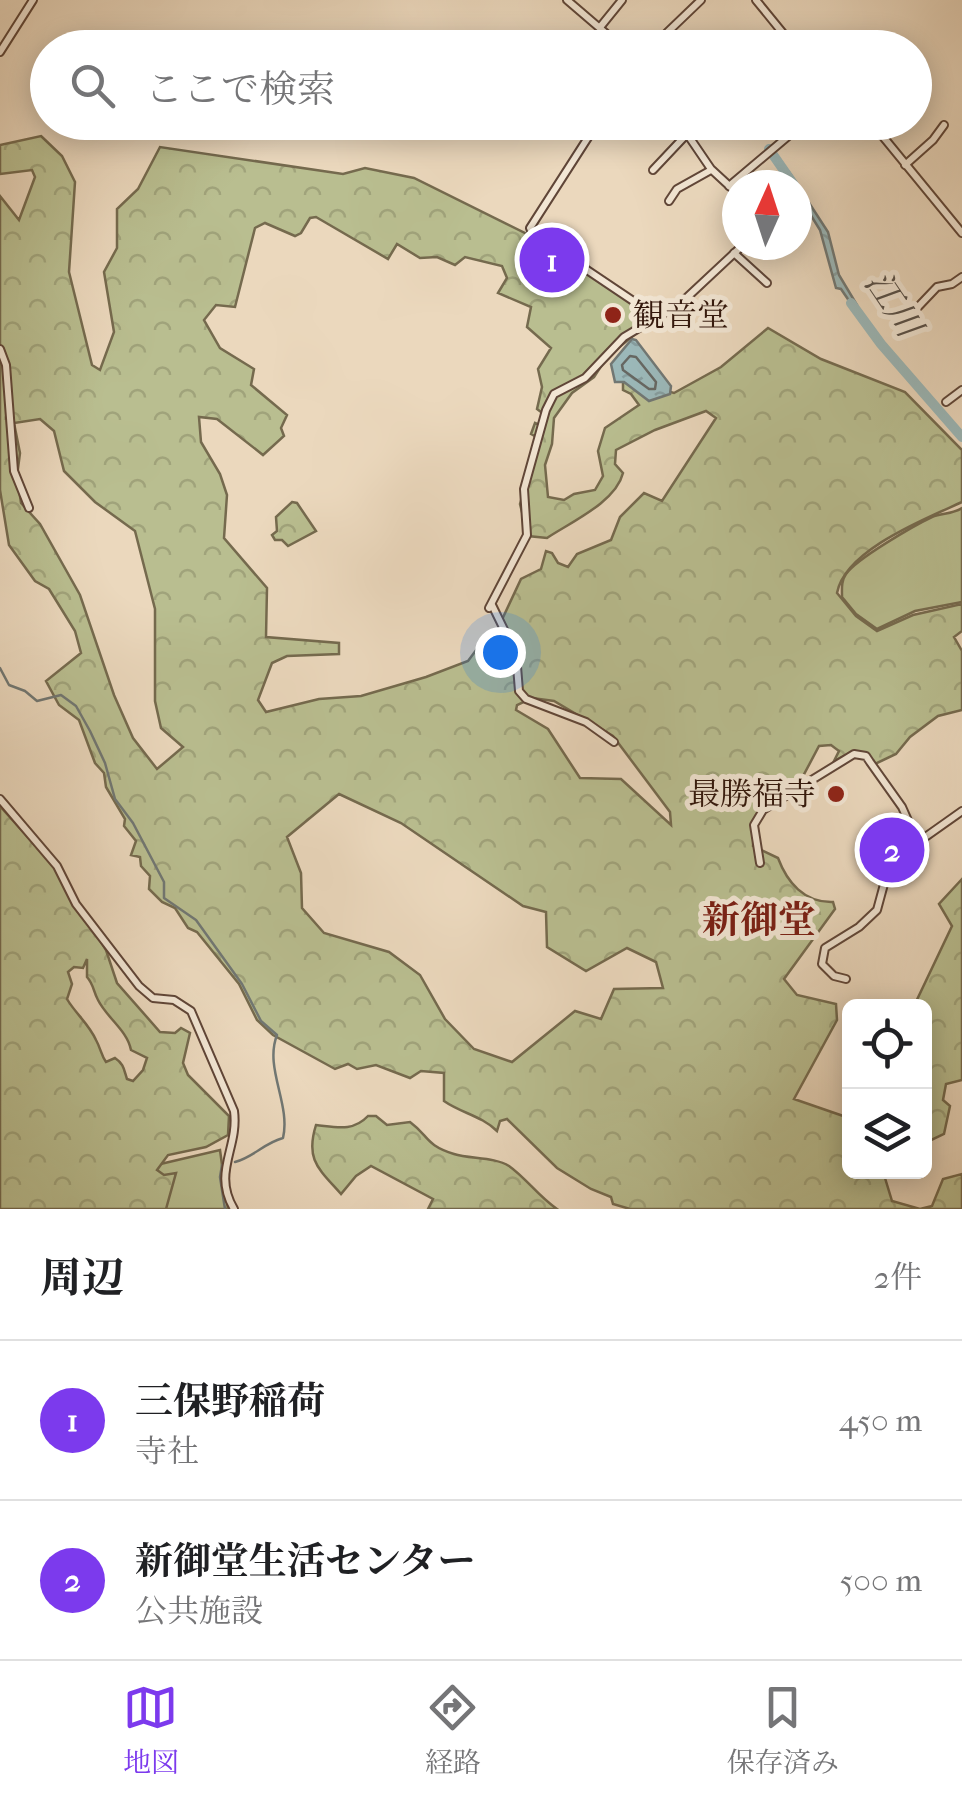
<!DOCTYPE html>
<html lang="ja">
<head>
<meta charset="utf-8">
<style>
  :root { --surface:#fff; --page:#f6f6f6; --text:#202124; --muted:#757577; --line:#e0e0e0; --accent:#7c3aed }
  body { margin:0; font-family:"IM FELL French Canon","Noto Serif JP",serif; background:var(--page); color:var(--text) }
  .controls { position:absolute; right:30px; bottom:30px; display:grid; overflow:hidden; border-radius:15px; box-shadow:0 5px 25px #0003 }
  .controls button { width:90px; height:90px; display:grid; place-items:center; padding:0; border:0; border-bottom:2px solid var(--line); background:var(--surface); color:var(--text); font:50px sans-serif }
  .compass { position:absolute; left:722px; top:170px; width:90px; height:90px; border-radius:50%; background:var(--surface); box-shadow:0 5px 25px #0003; rotate:3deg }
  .you { position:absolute; left:500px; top:652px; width:35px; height:35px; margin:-25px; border:8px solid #fff; border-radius:50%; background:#1a73e8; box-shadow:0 0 0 15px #1a73e833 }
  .badge { display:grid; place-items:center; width:65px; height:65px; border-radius:50%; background:var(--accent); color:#fff; font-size:32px; font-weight:700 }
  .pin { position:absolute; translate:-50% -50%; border:5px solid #fff; box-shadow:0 2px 10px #0006 }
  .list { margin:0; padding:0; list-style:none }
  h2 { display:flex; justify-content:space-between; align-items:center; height:130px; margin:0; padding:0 40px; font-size:42px }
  h2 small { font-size:32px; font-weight:400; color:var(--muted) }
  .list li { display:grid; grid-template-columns:65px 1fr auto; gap:30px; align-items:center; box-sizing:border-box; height:160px; padding:0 40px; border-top:2px solid var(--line) }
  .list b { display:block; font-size:38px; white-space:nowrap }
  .list p { margin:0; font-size:32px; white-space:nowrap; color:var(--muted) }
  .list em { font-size:32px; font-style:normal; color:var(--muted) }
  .icon { flex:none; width:55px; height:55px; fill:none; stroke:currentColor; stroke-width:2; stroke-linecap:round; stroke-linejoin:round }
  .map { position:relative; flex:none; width:962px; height:1209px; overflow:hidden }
  .search { position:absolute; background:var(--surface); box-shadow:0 5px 25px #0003; left:30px; right:30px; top:30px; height:110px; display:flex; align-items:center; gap:25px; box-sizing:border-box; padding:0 35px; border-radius:55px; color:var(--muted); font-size:38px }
  .sheet { height:450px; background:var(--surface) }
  nav { display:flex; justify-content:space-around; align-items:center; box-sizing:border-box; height:140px; border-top:2px solid var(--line); background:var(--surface); font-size:28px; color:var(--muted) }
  nav a { display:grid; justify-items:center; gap:5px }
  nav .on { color:var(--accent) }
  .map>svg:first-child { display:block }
  .green { fill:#b9be90; stroke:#756a4e; stroke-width:2.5 }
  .forest { fill:url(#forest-crowns); stroke:#756a4e; stroke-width:2.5; fill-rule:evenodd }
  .water { fill:url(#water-ripples); stroke:#717773; stroke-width:2.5 }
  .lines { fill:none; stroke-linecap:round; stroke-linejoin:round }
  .shore { stroke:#666762; stroke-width:2.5 }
  .stream { stroke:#717773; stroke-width:2.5 }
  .river { stroke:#9bb8b9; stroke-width:10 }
  .minor-casing { stroke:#604638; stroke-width:10 }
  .minor { stroke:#f2e6d4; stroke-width:6 }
  .poi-dot { fill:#8f2418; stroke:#f2e6d4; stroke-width:4 }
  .labels { text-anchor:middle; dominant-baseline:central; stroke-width:10; stroke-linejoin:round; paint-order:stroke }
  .poi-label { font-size:32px; fill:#31160b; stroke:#f2e6d4; text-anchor:start }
  .water-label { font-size:35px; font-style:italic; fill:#564f48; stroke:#f2e6d4 }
  .quarter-label { font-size:38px; font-weight:bold; fill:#7a1f14; stroke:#f2e6d4 }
</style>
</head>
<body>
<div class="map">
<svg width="962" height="1209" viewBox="0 0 962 1209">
  <defs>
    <pattern id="forest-crowns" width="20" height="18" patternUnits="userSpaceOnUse" patternTransform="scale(2.5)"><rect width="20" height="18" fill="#b9be90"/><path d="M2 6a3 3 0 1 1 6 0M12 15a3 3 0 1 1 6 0" fill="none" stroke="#a0a37b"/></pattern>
    <pattern id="water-ripples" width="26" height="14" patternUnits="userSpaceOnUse" patternTransform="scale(2.5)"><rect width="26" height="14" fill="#9bb8b9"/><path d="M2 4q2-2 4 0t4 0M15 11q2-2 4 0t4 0" fill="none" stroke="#869d9e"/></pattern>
  </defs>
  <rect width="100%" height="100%" fill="#ebd8bd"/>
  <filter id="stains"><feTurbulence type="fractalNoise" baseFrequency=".002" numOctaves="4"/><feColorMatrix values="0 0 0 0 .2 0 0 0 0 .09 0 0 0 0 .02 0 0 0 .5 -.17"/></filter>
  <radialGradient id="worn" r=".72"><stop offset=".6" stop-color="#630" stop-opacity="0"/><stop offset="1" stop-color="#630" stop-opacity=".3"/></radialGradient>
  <g class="green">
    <path d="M962,508V602L915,611L877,629L856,614L842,597C842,589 841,581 846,574C856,559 915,525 932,517C943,513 953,514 962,508Z"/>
    <polygon points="220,1150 228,1209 158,1209 152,1166"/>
  </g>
  <g class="forest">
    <path d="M41,136L62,156L75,182L69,272L92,365L100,370L114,332L104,272L117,248V209L138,189L160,147L343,174L365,168L414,178L539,240L555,256L568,259L647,313L648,318L644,327L607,357L594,377L572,393L554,418L552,444L545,465L548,497L564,500L574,494L595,490L603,476L598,451L605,428L639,405L631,394L623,390V379L674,393L721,367L768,328L821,359L905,392L962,450V502C925,519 845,550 837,593L856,616L877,631L913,615L962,604V631L954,637L962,651V710L938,716L910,737L896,754L875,764C861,748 852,751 834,761L839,751L831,745L819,746L801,780L795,798C764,790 753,821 753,846L778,858C787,882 804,903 833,902L835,909L784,979L797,995L836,1004L837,1020L794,1099L849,1118L850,1172H900L885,1178L892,1201L920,1209L932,1206L943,1179L962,1174V1209H630L613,1204L611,1197L591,1189L557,1168L507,1119L500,1121L497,1131C482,1116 461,1113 444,1101V1073L421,1071L410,1078L376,1065L357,1069L348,1064L335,1069L273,1035L257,1020L239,984L197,932L188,928L175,908L162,902L149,889L150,876L141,866L140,857L131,855L136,841L124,826L125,819L106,787L104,773L95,763L79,720L59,705L46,681L81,653L75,631L49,589L35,581L9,545L0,490V196L19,220L35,177L32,170L0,174V145ZM316,217L388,259L397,244L420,258L437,257L455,265L465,257L502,266L507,278L498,293L531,307L527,327L551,348L538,369L542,387L537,409L545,415L542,426L535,423L531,434L540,439L520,504L528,536L547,538C571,522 616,502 623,473L615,464L616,450L655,430L706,411L716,418L662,501L644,493L620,517L611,540L577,554L568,567L558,563L552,553L546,551L541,569L521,579L499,626L510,647L501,652L486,637L468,661L426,677L361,696L319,699L266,712L258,700L272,663L287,656L339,654V643L266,637L267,588L224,538L227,495L220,474L201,442L199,417L217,419L263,455L284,436L281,428L287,415L251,385L254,369L220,348L204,320L216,305L235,307L255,228L265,223L295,236L301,233L310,218ZM40,419L54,431L64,471L95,502L135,531L155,609V701L161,728L183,747L157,769L133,738L114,695L80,595L40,524L21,503L17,476L20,453L14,423ZM532,698L554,701L613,736L670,812L671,825L621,779L580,778L548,729L516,710L517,705ZM339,794L401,823L523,906L546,912L547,947L586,971L627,948L656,962L663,988L614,989L601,1019L575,1011L512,1062L474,1049L445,1019L420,975L389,952L324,933L302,908L301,873L287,837Z"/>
    <polygon points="292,502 297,503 316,531 288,546 282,540 275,540 272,535 277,531 276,517"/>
    <path d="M0,806L58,871L106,950L117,983L160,1032L175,1033L181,1028L190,1033L183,1063L188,1075L229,1116L228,1135L206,1147L168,1155L157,1170L164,1175L176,1173L166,1209H0ZM87,959V977C94,985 93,991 98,1000C107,1018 127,1030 131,1050L147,1058L143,1070L133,1081L127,1079C124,1070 124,1064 115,1058L106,1062C101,1055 101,1049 96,1040C89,1024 75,1013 67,999L72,984L68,972L74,967L83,968Z"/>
    <polygon points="962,879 962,1080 946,1084 943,1100 950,1106 944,1134 925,1143 924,1006 914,1006 952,926 939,904"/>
    <path d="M368,1116H376L387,1125L410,1122C429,1136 425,1145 454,1154C470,1159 495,1157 509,1166C526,1178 539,1197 557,1209H428L433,1199L371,1166L356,1176L341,1194C319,1169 305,1160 316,1125C336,1127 353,1132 368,1116Z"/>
  </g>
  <g class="water">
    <polygon points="789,172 828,232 839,275 857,305 856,311 841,289 836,288 820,230 797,193 797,185 792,185 785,174"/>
    <polygon points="632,339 636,340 671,386 670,394 649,401 624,382 615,382 611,364"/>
  </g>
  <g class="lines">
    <polygon class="shore" points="630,356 636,357 656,382 655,389 649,389 623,370 622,365"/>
    <g class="stream">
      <path d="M0,668L9,685L25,691L37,701L61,695L76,706L90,731L105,763L115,799L133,823L164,882V898L196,920L242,984L261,1021L277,1035C264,1068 291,1104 283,1138C264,1143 254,1157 235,1162"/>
      <polyline points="222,1165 220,1177 225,1209"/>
    </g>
    <g class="river">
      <polyline points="769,149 794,185"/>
      <polyline points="851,303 881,344 962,437"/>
    </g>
    <defs>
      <g id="minor">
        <polyline points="567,0 623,48"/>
        <polyline points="756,0 795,48"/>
        <polyline points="601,26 622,0"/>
        <polyline points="651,48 701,0"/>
        <polyline points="0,52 33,0"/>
        <polyline points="598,122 530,228 532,233 657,317"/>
        <polyline points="679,122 711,169 737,193"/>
        <polyline points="871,122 962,233"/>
        <polyline points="905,165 933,140 944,125"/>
        <polyline points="653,170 686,135"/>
        <polyline points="729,186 805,122"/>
        <polyline points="669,201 677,189 711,170"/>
        <polyline points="734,253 767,283"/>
        <polyline points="918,307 937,287 952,284 962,277"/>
        <polyline points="0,349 6,365 14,471 29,508"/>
        <polyline points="946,402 962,390"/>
        <polyline points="492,605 516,654 519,691 526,699 586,722 614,742"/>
        <polyline points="489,608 527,535 524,489 546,410 554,394 585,378 624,337 681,303 743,245"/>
        <path d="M0,799L57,866L76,904L139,986L153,998L174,1000L191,1011L234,1111C239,1148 212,1172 234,1209"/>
        <polyline points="760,863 754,825 763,810 854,754 866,756 870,762 902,807 918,843"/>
        <polyline points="846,979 834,976 822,964 825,948 859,927 877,910 890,862 962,811"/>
      </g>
    </defs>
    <use href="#minor" class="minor-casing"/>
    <use href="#minor" class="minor"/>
  </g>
  <g class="poi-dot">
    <circle cx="613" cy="315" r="10"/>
    <circle cx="836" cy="794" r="10"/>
  </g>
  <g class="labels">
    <g class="poi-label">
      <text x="633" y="315">観音堂</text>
      <text x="816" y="794" text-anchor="end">最勝福寺</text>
    </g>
    <g class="water-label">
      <text transform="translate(893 304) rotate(56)">江川</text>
    </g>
    <g class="quarter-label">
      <text x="759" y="920">新御堂</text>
    </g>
  </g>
  <rect width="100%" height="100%" filter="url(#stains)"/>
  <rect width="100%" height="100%" fill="url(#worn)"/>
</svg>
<div class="controls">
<button><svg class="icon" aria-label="locate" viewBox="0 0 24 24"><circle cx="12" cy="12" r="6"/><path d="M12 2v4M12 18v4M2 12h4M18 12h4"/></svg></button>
<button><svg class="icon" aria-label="layers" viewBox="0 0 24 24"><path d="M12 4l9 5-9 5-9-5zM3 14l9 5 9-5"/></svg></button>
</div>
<svg class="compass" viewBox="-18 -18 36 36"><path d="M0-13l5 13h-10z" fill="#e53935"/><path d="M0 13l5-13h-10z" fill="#757577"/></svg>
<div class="you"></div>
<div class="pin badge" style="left:552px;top:260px">1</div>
<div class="pin badge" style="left:892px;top:850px">2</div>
<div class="search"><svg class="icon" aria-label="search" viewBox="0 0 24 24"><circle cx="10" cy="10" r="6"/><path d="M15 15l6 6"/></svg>ここで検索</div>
</div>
<section class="sheet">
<h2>周辺<small>2件</small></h2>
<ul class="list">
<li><span class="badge">1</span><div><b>三保野稲荷</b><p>寺社</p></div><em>450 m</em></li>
<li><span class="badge">2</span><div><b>新御堂生活センター</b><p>公共施設</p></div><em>500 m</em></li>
</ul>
</section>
<nav>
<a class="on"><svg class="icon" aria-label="map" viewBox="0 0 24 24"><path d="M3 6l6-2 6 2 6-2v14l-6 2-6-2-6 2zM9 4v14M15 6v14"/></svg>地図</a>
<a><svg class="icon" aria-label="directions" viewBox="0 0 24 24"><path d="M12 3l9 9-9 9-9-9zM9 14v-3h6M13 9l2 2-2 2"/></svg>経路</a>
<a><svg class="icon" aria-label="saved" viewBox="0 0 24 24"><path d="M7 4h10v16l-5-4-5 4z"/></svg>保存済み</a>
</nav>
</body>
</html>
